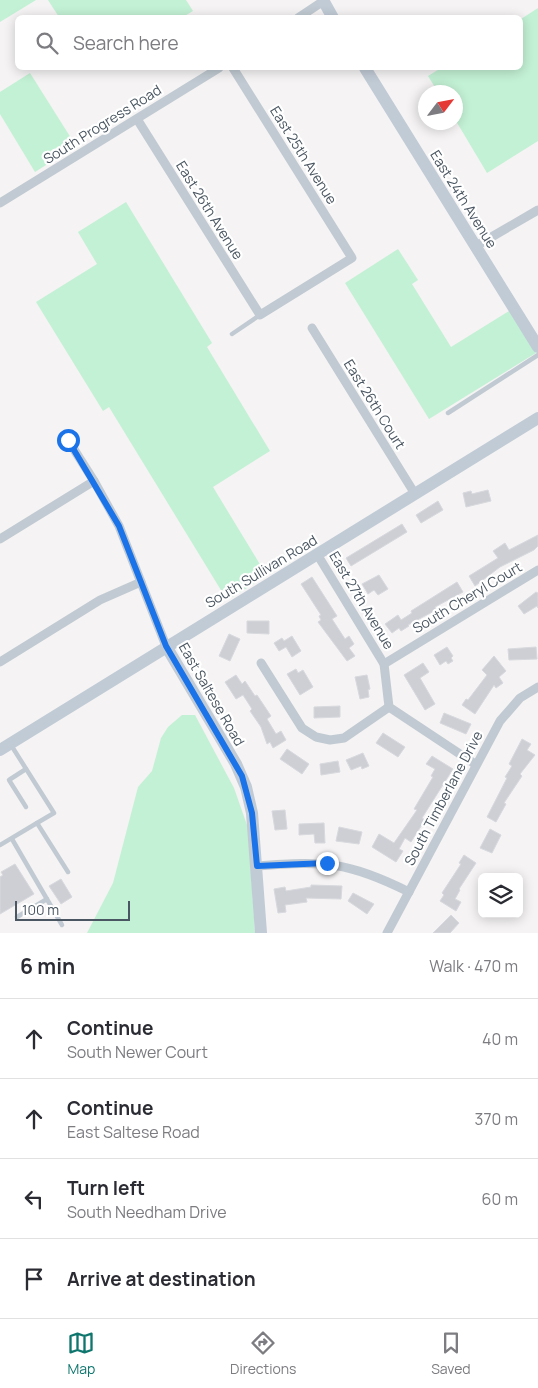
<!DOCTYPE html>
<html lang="en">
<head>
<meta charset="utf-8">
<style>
  :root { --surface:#fff; --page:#f2f2f3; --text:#2b2b33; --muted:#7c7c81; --line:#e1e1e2; --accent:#0f766e }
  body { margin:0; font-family:Manrope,sans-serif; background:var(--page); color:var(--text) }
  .controls { position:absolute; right:15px; bottom:15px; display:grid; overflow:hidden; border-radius:8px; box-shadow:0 2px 12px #0003 }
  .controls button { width:45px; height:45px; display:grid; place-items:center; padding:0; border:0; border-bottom:1px solid var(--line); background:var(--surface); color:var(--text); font:25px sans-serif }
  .compass { position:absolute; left:418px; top:85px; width:45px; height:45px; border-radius:50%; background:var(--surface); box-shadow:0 2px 12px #0003; rotate:58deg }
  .scale { position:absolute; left:15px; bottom:12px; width:115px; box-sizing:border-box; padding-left:5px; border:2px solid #4a5661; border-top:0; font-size:14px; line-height:18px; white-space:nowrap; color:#4a5661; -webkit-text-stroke:4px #fff; paint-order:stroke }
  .stop { position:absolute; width:15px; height:15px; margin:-11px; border:4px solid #1a73e8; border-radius:50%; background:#fff }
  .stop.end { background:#1a73e8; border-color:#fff; box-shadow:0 1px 5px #0008 }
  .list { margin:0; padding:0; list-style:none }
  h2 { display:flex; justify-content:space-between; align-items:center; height:65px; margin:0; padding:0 20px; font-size:21px }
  h2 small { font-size:16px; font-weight:400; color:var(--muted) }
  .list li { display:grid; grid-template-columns:32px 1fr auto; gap:15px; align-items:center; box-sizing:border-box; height:80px; padding:0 20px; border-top:1px solid var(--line) }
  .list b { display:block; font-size:19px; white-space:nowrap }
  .list p { margin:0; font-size:16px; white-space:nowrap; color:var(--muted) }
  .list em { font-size:16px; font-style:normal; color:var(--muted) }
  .icon { flex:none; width:28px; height:28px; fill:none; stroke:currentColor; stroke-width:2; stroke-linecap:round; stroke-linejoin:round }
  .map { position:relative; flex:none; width:538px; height:933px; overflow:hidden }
  .search { position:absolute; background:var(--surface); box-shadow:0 2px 12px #0003; left:15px; right:15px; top:15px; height:55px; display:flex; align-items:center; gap:12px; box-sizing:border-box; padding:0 18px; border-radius:8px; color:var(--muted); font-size:19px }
  .sheet { height:385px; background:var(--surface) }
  nav { display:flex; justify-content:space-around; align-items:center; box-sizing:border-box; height:70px; border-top:1px solid var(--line); background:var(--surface); font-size:14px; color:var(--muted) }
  nav a { display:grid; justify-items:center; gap:2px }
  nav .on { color:var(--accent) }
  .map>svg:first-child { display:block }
  .green { fill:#c3f1d5 }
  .building { fill:#cdcfd5; stroke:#d7d9de }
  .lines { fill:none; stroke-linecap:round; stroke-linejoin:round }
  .lane { stroke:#c1cad2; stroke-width:4.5 }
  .street { stroke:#c1cad2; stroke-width:9 }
  .secondary { stroke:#c1cbd6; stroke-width:12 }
  .route { stroke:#1a73e8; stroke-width:6 }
  .labels { text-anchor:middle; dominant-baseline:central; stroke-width:4.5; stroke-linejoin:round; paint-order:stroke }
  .street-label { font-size:14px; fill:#4a5661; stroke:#fff }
</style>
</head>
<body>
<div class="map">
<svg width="538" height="933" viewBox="0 0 538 933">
  <rect width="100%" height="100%" fill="#f5f3f3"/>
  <g class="green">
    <polygon points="0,0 36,0 0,22"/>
    <polygon points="48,0 186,0 193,11 183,17 59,17"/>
    <polygon points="538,8 538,141 487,173 456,121 456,92 438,92 428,76 441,68 520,68 521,19"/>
    <polygon points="30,73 76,146 35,172 0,114 0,92"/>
    <polygon points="126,202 212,343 207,347 270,451 213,487 267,576 227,600 109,407 103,411 36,302 97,264 78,232"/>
    <polygon points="398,249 418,280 412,284 451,347 509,311 536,353 429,419 345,283"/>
    <polygon points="182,715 195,715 234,788 248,828 255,933 87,933 113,883 138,787 152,771 161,738 168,727"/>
  </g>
  <g class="building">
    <polygon points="488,490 491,501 466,507 463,493 471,491 472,494"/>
    <polygon points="438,501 443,510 421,523 416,515"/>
    <polygon points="402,524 407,532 351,566 346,558"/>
    <polygon points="538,535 538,546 534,550 500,567 475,586 469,576 498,558 493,551 505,543 509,550"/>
    <polygon points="379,575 388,589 378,595 374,590 368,594 362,584"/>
    <polygon points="312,577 337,616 332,619 345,639 349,636 354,644 349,648 355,656 347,661 318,622 321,620 319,616 321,615 301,584"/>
    <polygon points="457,582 463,592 435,607 436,610 408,625 409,626 401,631 399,628 392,633 385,624 398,615 401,620 412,613 411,611"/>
    <polygon points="536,592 538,593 538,608 537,606 524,614 518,606"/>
    <polygon points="247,621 269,621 269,634 247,633"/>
    <polygon points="229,634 240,639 230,661 219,656"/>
    <polygon points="292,636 301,651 292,657 286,647 279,651 274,643 282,638 284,641"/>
    <polygon points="447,647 453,656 451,658 453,661 448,664 446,661 440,665 434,655"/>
    <polygon points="536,647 537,659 509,660 508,649"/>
    <polygon points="494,656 506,671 499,677 503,683 496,688 494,685 475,714 462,705 466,699 468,700 487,675 482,670"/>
    <polygon points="423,663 429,672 420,678 435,704 425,710 404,675"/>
    <polygon points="296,669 298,673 303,670 313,687 300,695 287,674"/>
    <polygon points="236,675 242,684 245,681 255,696 257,695 271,716 267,719 276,734 281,731 286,740 273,748 270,742 267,744 261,727 250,711 252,709 243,695 236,699 225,682"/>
    <polygon points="367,675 370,689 368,690 369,697 360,699 355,677"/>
    <polygon points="340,706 340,717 314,718 314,707"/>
    <polygon points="444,713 471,724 466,734 440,723"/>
    <polygon points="383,733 405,747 398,757 376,743"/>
    <polygon points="522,739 531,744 527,750 535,755 520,774 522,776 504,803 506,804 496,822 487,817 507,778 505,777 512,766 509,764"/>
    <polygon points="287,749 309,764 302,774 280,759"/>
    <polygon points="363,753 369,766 362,769 361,766 351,770 346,760"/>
    <polygon points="432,756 453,769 422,818 425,820 411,842 405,838 399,849 403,851 396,862 372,847 379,834 394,843 417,810 414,809 433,777 431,776 435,769 426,764"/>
    <polygon points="338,761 340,772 321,775 320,764"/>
    <polygon points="285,810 287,829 275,830 272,811"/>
    <polygon points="324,823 325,843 315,843 314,834 299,835 299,824"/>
    <polygon points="339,827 362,832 359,844 336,841"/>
    <polygon points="490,829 501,835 492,853 480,848"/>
    <polygon points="464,855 476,863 459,889 460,890 455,899 461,902 456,911 440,901 444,895 442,893 461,864 459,863"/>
    <polygon points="15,864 34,894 0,914 0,877 3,875 1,872"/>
    <polygon points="61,879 72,897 61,904 49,886"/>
    <polygon points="311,885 342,886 341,899 306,898 307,902 285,905 286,912 278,913 274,889 285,887 286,891 311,887"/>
    <polygon points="353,893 374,904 367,914 348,901"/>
    <polygon points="451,915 459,923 450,933 433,933"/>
  </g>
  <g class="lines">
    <g class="lane">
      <polyline points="232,334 260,315"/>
      <polyline points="448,413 538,355"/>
      <polyline points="11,745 54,813 37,823"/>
      <polyline points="26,807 9,780 26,769"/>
      <polyline points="12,839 62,925"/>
      <polyline points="0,845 37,823 68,872"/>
      <polyline points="17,917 47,899"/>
    </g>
    <g class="street">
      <polyline points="298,18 325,0"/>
      <polyline points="137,119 260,315 352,258 233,68"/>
      <polyline points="0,203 219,68"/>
      <polyline points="476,246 538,210"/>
      <polyline points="312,328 415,494"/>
      <polyline points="94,481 119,526 166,646"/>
      <polyline points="0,539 94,481 68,440"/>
      <polyline points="317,554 384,664 389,707 475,764"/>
      <polyline points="0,662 100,600 141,582"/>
      <polyline points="261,663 302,728 316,737 330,740 344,738 389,707"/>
      <polyline points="384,664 538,570"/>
      <path d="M257,866C325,861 347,861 409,892"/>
      <polyline points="387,933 500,721 520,698 538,687"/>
    </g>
    <g class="secondary">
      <polyline points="323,0 333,18"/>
      <polyline points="365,68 538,347"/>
      <polyline points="166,646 236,764 246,787 252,813 261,933"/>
      <polyline points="0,750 538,418"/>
    </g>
  </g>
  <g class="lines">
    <polyline class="route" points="68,440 119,526 166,646 242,776 252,813 257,866 327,863"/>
  </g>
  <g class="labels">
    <g class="street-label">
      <text transform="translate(102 124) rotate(-32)">South Progress Road</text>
      <text transform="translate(304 155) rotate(58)">East 25th Avenue</text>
      <text transform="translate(464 199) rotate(58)">East 24th Avenue</text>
      <text transform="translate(210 210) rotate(58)">East 26th Avenue</text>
      <text transform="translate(375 404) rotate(58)">East 26th Court</text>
      <text transform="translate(261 571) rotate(-31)">South Sullivan Road</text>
      <text transform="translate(467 597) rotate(-31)">South Cheryl Court</text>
      <text transform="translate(362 600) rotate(59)">East 27th Avenue</text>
      <text transform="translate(212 694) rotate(60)">East Saltese Road</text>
      <text transform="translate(443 798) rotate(-62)">South Timberlane Drive</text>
    </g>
  </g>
</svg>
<div class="controls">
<button><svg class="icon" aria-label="layers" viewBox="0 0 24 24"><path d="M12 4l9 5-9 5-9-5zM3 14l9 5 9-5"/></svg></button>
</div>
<svg class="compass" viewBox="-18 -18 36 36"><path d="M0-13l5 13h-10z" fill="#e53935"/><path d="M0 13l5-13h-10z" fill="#7c7c81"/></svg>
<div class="scale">100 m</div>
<div class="stop" style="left:68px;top:440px"></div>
<div class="stop end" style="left:327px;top:863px"></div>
<div class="search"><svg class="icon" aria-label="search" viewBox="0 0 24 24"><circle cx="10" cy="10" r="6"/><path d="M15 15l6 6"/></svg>Search here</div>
</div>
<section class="sheet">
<h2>6 min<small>Walk · 470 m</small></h2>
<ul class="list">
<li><svg class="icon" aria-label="ahead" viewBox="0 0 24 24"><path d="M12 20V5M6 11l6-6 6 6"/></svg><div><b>Continue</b><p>South Newer Court</p></div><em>40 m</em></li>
<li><svg class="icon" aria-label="ahead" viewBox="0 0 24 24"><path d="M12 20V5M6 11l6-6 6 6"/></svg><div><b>Continue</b><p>East Saltese Road</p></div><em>370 m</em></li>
<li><svg class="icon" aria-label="left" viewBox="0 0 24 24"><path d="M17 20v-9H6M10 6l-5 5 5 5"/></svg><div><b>Turn left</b><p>South Needham Drive</p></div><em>60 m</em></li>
<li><svg class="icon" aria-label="arrive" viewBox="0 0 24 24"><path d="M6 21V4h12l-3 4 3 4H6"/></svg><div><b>Arrive at destination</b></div></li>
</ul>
</section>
<nav>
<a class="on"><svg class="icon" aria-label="map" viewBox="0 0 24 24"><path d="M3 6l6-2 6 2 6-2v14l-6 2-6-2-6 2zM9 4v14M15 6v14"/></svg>Map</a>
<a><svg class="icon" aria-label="directions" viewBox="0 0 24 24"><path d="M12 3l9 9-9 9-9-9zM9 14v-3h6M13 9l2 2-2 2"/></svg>Directions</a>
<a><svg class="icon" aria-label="saved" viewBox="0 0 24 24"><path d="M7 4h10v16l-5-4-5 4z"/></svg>Saved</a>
</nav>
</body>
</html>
